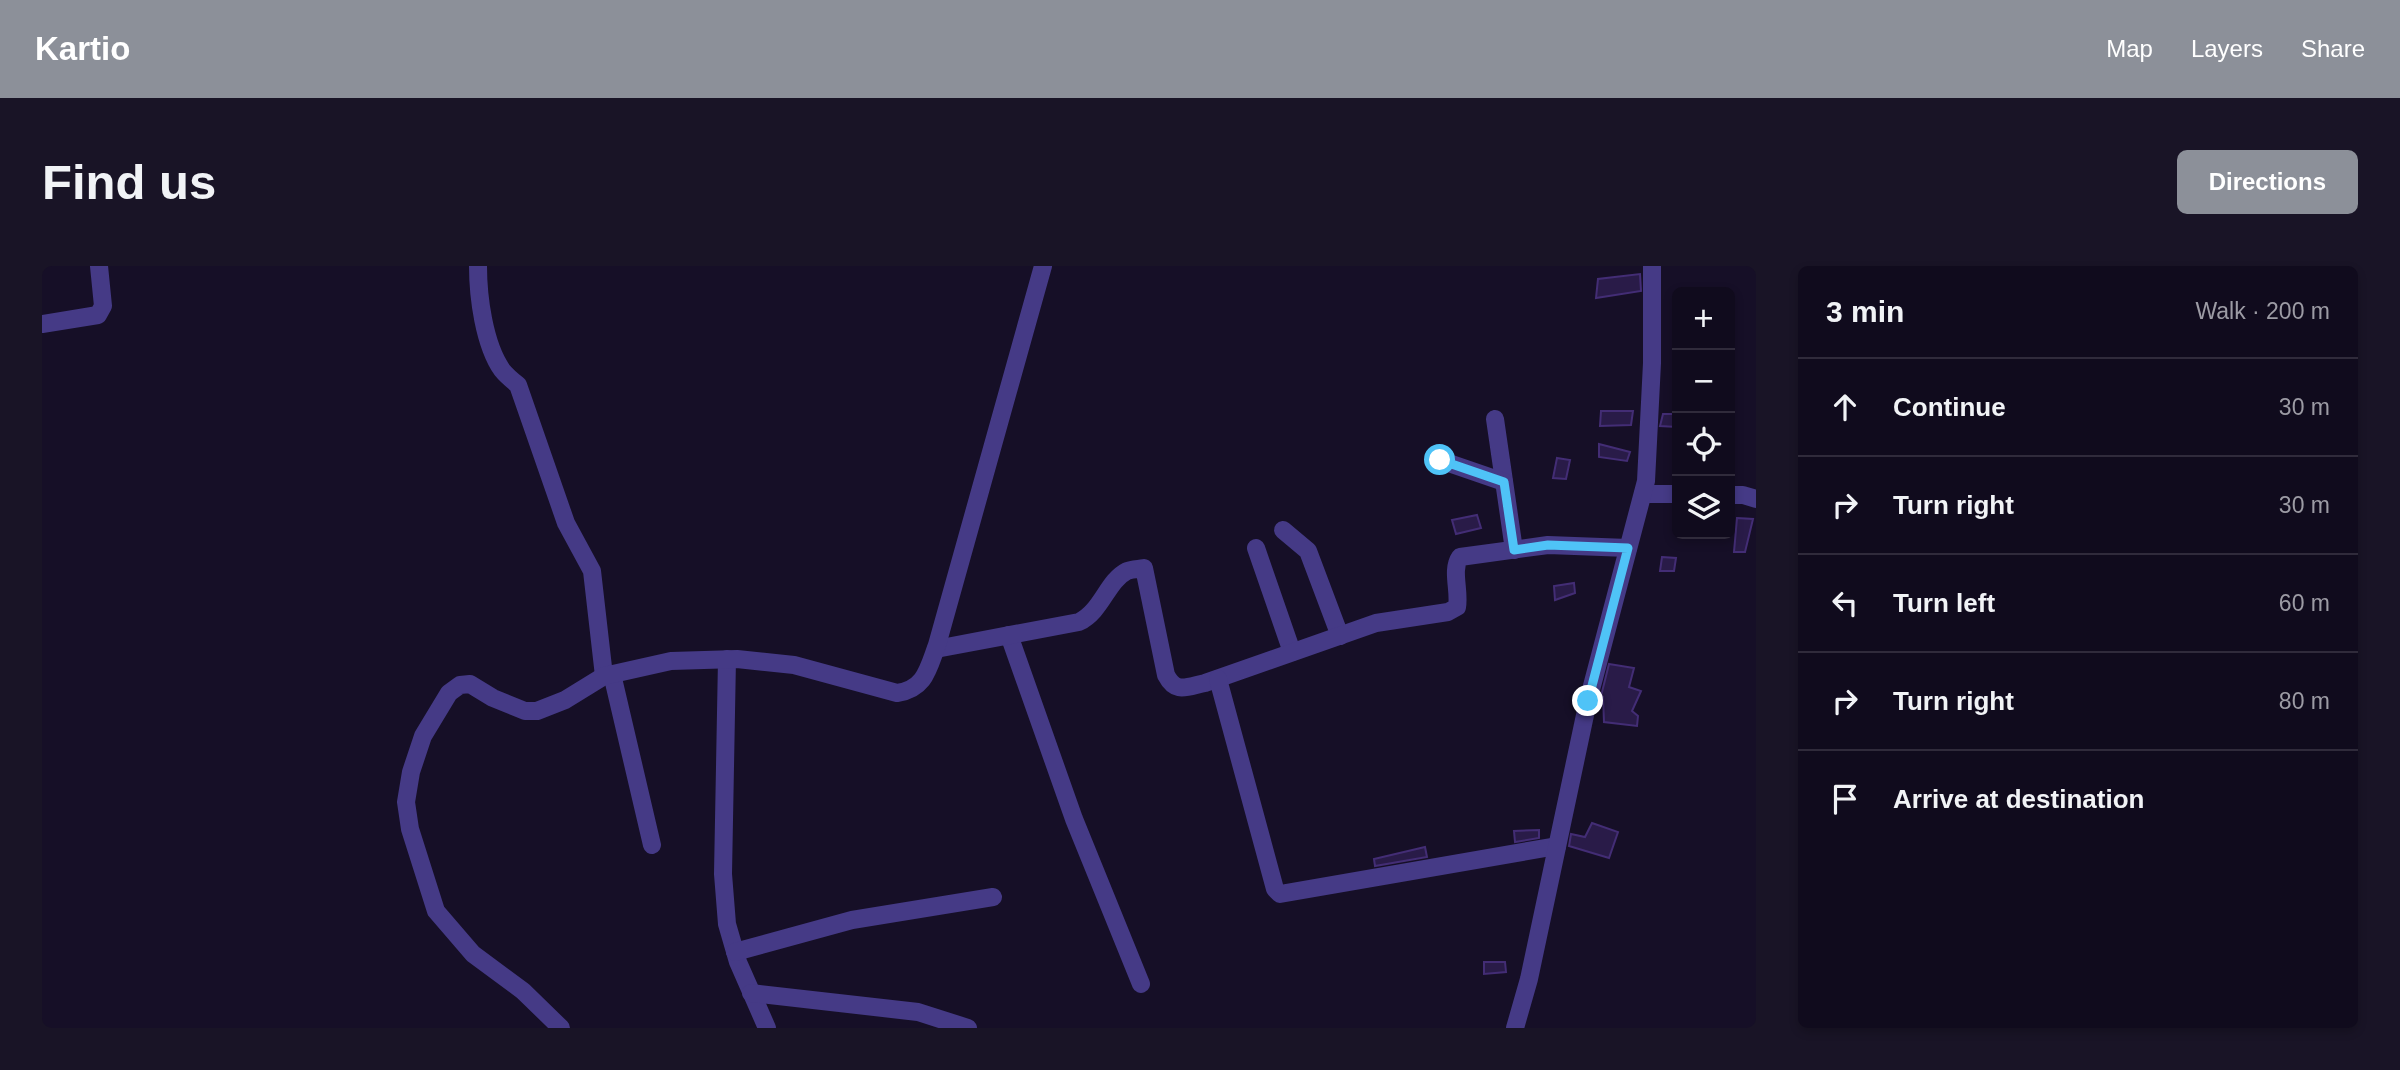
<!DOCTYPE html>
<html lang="en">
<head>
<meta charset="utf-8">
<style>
  :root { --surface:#100b1d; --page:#191426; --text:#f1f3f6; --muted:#9c9ba4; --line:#302b3b; --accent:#8c9099 }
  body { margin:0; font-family:Helvetica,sans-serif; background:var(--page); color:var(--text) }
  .controls { position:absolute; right:21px; top:21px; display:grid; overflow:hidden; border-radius:10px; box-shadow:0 4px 10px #0003 }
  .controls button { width:63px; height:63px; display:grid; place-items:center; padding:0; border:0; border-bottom:2px solid var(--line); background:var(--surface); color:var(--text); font:35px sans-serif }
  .stop { position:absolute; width:21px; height:21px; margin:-16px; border:5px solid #4fc3f7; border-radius:50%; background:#fff }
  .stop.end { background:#4fc3f7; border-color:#fff; box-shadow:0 2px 7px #0008 }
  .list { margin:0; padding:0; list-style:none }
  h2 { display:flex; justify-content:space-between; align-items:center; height:91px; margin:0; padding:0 28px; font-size:30px }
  h2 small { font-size:23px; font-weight:400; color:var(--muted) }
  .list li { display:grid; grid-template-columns:46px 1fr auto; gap:21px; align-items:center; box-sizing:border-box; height:98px; padding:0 28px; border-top:2px solid var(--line) }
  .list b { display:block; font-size:26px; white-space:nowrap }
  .list em { font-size:23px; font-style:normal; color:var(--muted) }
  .icon { flex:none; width:38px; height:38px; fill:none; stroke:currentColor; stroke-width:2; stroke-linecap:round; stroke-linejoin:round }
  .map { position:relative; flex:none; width:1714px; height:762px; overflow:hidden; border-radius:10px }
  header { display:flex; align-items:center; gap:42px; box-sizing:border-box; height:98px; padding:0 35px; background:var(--accent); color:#fff }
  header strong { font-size:33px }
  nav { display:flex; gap:38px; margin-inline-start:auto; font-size:24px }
  .intro { display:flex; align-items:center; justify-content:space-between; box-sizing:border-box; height:168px; padding:0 42px }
  h1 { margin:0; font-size:49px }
  .button { padding:18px 32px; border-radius:10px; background:var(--accent); color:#fff; font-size:24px; font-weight:700 }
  main { display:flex; gap:42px; padding:0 42px }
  aside { flex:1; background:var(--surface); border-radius:10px; box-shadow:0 4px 10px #0003 }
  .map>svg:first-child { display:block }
  .building { fill:#291b48; stroke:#432d75; stroke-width:2 }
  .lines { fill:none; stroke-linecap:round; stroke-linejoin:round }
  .minor { stroke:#453a86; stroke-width:18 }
  .route { stroke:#4fc3f7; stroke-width:9 }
</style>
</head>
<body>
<header>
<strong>Kartio</strong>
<nav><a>Map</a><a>Layers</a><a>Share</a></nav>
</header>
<div class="intro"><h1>Find us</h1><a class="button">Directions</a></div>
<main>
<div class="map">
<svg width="1714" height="762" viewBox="0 0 1714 762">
  <rect width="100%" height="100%" fill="#160f27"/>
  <g class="building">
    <polygon points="1598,8 1599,25 1554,32 1556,13"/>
    <polygon points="1559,145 1591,145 1589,159 1558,160"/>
    <polygon points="1621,148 1635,148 1635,161 1618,160"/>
    <polygon points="1557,178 1588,186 1585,195 1557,191"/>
    <polygon points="1515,192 1528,194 1524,213 1511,212"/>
    <polygon points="1435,249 1439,262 1414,268 1410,254"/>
    <polygon points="1695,252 1711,253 1703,286 1692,286"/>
    <polygon points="1620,291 1634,292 1632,305 1618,305"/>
    <polygon points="1532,317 1533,327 1513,334 1512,320"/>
    <polygon points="1567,398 1592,402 1587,421 1599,425 1590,445 1596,450 1595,460 1562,456 1561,431 1559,430"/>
    <polygon points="1550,557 1576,566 1567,592 1527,580 1529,568 1543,571"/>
    <polygon points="1497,564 1497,572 1473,576 1472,565"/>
    <polygon points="1383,581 1385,591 1333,600 1332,593"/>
    <polygon points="1442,696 1463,696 1464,706 1442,708"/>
  </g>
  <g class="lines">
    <g class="minor">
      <path d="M436,0C436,31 442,78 460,104C464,109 471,115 476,119L524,257L550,305L562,410"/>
      <polyline points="0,58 56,49 61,40 57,0"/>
      <polyline points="1453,153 1472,284"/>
      <polyline points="1398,194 1462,216"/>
      <polyline points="1601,228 1635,228"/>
      <polyline points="1688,229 1701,229 1714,233"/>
      <polyline points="1241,264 1266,285 1298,370"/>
      <polyline points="1214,282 1250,386"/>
      <polyline points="967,369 1032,553 1099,718"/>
      <path d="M894,383L1037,356C1060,345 1065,315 1085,305C1090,303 1097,303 1102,302L1124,409C1134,428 1144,421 1163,417L1334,357L1406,346L1415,341C1418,325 1409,304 1418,291L1506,279L1586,282"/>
      <polyline points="685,393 681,608 685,658 696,696 725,762"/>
      <polyline points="570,408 610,579"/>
      <polyline points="1176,413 1233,623 1238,628 1515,580"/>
      <polyline points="693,686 810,654 951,631"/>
      <polyline points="709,727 876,746 926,762"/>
      <path d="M519,762L481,725L431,688L394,645L368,563L364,536L369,506L381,470L407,427L418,419L428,418L451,432L483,445H495L523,434L562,410L629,395L695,393L752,399L855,427C883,423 886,403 895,379L1001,0"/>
      <polyline points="1473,762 1487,713 1546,435 1604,215 1610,97 1610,0"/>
    </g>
  </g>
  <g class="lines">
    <polyline class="route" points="1398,194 1462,216 1472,284 1506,279 1586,282 1546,435"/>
  </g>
</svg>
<div class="controls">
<button>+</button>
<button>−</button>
<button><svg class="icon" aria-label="locate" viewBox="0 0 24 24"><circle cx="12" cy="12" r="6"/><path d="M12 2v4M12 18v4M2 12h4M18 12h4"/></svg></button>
<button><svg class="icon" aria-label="layers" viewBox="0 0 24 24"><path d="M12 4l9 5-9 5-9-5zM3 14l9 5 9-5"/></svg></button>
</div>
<div class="stop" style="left:1398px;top:194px"></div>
<div class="stop end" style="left:1546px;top:435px"></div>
</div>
<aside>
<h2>3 min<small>Walk · 200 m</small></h2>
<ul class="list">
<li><svg class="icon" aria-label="ahead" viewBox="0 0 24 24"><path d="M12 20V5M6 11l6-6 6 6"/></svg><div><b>Continue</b></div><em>30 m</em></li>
<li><svg class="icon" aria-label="right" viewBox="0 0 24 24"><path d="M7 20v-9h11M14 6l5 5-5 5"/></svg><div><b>Turn right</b></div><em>30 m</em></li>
<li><svg class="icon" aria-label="left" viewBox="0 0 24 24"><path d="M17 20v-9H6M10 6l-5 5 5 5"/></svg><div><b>Turn left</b></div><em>60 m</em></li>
<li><svg class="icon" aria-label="right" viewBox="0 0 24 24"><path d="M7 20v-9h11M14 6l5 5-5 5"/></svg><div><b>Turn right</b></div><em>80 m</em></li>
<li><svg class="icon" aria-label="arrive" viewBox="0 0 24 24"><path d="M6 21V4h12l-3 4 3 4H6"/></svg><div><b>Arrive at destination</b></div></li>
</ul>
</aside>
</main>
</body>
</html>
